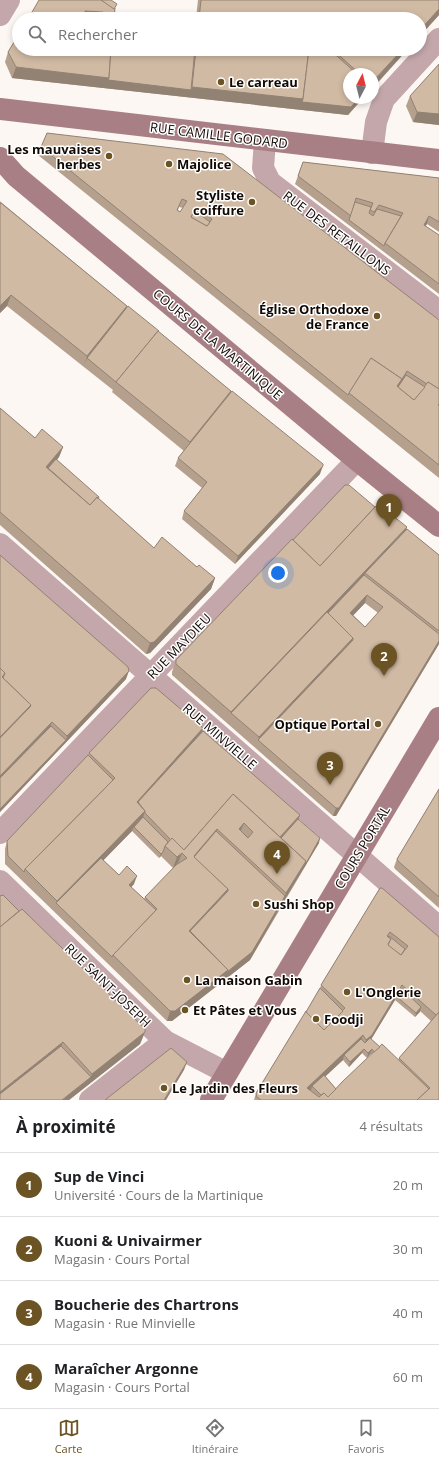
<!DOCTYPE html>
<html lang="fr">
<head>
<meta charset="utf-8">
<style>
  :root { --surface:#fff; --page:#f2f2f2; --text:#202124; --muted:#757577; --line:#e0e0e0; --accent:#6b5323 }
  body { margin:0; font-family:"Open Sans",sans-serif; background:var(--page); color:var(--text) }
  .compass { position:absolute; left:343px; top:68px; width:36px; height:36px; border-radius:50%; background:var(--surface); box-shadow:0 2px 6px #0003; rotate:7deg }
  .you { position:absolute; left:278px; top:573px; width:14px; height:14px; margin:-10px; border:3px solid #fff; border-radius:50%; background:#1a73e8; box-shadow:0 0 0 6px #1a73e833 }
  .badge { display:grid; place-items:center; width:26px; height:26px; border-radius:50%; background:var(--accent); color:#fff; font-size:13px; font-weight:700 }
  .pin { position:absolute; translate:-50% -33px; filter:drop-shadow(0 1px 2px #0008) }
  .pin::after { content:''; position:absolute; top:21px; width:14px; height:12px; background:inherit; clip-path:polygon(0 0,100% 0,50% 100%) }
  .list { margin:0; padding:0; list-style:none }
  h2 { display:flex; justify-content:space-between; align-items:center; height:52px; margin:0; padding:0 16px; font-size:17px }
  h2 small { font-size:13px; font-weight:400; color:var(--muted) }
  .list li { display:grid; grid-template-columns:26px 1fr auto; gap:12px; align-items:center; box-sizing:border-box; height:64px; padding:0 16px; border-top:1px solid var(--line) }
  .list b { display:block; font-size:15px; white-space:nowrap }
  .list p { margin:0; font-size:13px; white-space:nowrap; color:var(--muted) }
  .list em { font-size:13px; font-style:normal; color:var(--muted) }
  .icon { flex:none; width:22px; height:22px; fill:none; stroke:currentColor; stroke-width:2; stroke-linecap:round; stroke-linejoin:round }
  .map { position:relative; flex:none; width:439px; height:1100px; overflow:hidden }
  .search { position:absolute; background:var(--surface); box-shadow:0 2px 6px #0003; left:12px; right:12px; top:12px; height:44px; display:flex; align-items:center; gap:10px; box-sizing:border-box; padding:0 14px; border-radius:22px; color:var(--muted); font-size:15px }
  .sheet { height:308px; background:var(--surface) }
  nav { display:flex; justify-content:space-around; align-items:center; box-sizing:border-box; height:56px; border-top:1px solid var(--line); background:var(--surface); font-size:11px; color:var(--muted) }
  nav a { display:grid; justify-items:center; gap:2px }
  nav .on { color:var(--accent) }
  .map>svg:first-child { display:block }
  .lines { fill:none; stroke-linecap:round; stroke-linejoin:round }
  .street { stroke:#c4a7aa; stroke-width:22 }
  .secondary { stroke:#a87f84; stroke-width:22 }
  .wall { fill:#b4a08d; fill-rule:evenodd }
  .shaded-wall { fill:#928273 }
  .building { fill:#d1baa4; stroke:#928273; fill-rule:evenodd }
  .poi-dot { fill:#6b5323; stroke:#fff; stroke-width:1.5 }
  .labels { text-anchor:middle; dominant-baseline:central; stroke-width:3; stroke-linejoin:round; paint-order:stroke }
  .poi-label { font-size:13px; font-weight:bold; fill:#110904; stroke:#fff; text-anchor:start }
  .street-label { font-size:13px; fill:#110904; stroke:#fff }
</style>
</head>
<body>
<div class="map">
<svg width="439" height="1100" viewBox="0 0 439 1100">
  <rect width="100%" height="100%" fill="#fcf7f3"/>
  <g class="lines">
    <g class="street">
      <polyline points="0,15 9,0"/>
      <polyline points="265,140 263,168 270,182 439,311"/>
      <polyline points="372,153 376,122 384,99 439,39"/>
      <polyline points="0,544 439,927"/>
      <polyline points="0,833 357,460"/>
      <polyline points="0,881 165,1041 227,1073"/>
      <polyline points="90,1100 165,1041"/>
    </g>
    <g class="secondary">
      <polyline points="0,109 439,160"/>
      <polyline points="0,158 16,176 357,460 439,526"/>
      <polyline points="211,1100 439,718"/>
    </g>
  </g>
  <g class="wall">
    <polygon points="198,0 439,0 439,15 420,36 420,19 189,19 196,18"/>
    <polygon points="19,49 408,49 373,74 349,74 349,98 363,98 348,115 12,78 5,62 8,52"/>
    <polygon points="439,64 439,125 413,122 406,106 410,96"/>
    <path d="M47,133L439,320V478L38,155ZM179,207L183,208L180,212L178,210Z"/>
    <polygon points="303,162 439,178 439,232 427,224 425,226 439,235 439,294 295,184"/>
    <polygon points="0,201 2,203 127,306 126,309 159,332 231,391 231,393 320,474 235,564 182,519 184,511 202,488 175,466 178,458 184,451 112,392 113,390 7,306 0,313"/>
    <polygon points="0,408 35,438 63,447 59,457 57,460 99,499 154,548 197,567 215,578 211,589 150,653 146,654 0,525"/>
    <path d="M375,507L407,529L439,555V644L336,816H333L172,675V672L176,660L293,540ZM365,603L378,613L365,627L353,615Z"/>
    <polygon points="0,555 126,679 0,812"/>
    <path d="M203,731L298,819L319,843L250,960L172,1021H167L5,864V849L7,841L88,755L89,753ZM132,831L159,858L161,856L173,868L178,863V864L145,897L144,899L131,887L134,884L119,875L103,860Z"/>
    <polygon points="439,789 439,908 395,869 394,867 397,859"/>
    <path d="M380,888L439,937V1100H254L256,1093L306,1012L320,988L321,985ZM395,1000L415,1017L420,1011L431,1021L399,1058L398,1060L380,1047L371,1039ZM362,1053L367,1058L370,1054L371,1055L336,1089L325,1076L343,1060L349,1067Z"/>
    <polygon points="0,896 145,1032 140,1044 69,1100"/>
  </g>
  <g class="shaded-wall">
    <polygon points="439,9 439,15 420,36 420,30"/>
    <polygon points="85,11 103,12 100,19 82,19"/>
    <polygon points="403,49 408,49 373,88 373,81"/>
    <polygon points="16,67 109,78 191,90 192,87 363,98 348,115 12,78"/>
    <polygon points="417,112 439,114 439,125 413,122"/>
    <polygon points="429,216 427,224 421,234 424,225"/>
    <polygon points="11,295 7,306 0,313 0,306"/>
    <polygon points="127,306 123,316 87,358 84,366 87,356"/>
    <polygon points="407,371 404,379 395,392 397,386"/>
    <polygon points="231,391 228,401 186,452 190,442"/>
    <polygon points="63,447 59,457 45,474 46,467"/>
    <polygon points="323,466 320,474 235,564 238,556"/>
    <polygon points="407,527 403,539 365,573 362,582 231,713 231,712"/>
    <polygon points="215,578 211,589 150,653 146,654 150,643"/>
    <polygon points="367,595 365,603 348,621 350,613"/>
    <polygon points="353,638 350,648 258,740 259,737"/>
    <polygon points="439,641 439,644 336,816 333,816 336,808"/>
    <polygon points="129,671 126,679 0,812 0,809 66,740 67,736"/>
    <polygon points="31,705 27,715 0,743 0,737"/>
    <polygon points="52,722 49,730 0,781 0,776"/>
    <polygon points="203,728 200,739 138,806 137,802"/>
    <polygon points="145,811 142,821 134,827 132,831 59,906 56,903 57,901"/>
    <polygon points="300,815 297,823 279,844 278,840"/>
    <polygon points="244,823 240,833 239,829"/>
    <polygon points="217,829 213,839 195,861 194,856"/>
    <polygon points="320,838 319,843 282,904 286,893 306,861"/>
    <polygon points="163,852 161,856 159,858 161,854"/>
    <polygon points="182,853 178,863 173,868 177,857"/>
    <polygon points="137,876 134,884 126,893 129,885"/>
    <polygon points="228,889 225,899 188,933 189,931"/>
    <polygon points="285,896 282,904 250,960 172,1021 167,1021 170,1011"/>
    <polygon points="402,985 399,993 396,996 395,1000 369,1043 364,1048 366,1040"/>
    <polygon points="421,1007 420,1012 415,1017 416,1013"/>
    <polygon points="145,1032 140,1044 69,1100 62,1100 91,1077 92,1074"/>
    <polygon points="363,1035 360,1043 344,1055 343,1060 313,1088 312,1086 311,1090 304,1096 307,1088"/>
    <polygon points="63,1042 58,1054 0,1100 0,1092"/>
    <polygon points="364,1049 362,1053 349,1067 350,1062"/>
    <polygon points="372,1049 370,1054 367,1058 368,1053"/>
    <polygon points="187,1062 184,1070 166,1100 164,1100"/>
  </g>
  <g class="building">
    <polygon points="39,0 101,0 115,8 114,19 102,19 103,12 85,11 84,19 28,19"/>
    <polygon points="101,0 111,0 117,4 114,9"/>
    <polygon points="201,0 439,0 439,9 420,30 420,19 199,19"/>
    <polygon points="114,15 123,16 123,19 114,19"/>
    <rect x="189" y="18" width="9" height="1"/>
    <polygon points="19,34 19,49 111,49 109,78 16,67 8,52"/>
    <polygon points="111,49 195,49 191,90 108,80 109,78"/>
    <polygon points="196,49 309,49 303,99 192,87"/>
    <polygon points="309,49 329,49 357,74 349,74 349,98 359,98 351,107 302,102 303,99"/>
    <polygon points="332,49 403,49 373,81 373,74 360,74"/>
    <polygon points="439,64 439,114 417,112 410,96"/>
    <path d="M47,133L223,154L439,320V389L428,382L427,384L407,371L401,381L402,379L371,358L348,395L41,147ZM182,199L187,201L180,212L177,210ZM196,207L212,219L207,226L191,217Z"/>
    <polygon points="303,162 439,178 439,222 429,216 424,225 439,235 439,284 385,243 403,213 379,205 374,212 370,210 373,203 356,198 351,216 298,176"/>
    <polygon points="355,202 371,207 369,213 373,216 377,209 401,216 385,243 384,246 349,220"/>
    <polygon points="1,203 127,306 87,356 11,295 0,306 0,204"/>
    <polygon points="195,211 210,222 207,226 191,217"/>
    <polygon points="128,306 159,331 158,331 116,382 87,358"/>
    <polygon points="158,331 231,391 190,442 116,382"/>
    <polygon points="371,358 402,379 397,386 414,400 428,382 439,389 439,404 438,405 439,406 439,465 349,393"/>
    <polygon points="406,375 425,387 414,400 398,387"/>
    <polygon points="232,391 323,464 323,466 238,556 184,511 207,482 178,458"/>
    <polygon points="0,408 35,438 42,429 63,447 46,467 90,505 97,497 154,548 162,537 197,567 199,565 215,578 154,642 150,643 0,512"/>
    <polygon points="56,459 99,497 98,499 97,497 90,505 48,468"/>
    <polygon points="345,485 349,485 375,507 320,566 293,540"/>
    <polygon points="378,504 407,527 231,712 176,664 176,660 292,539 320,566"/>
    <polygon points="407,529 439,555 439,631 365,573"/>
    <polygon points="0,555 128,667 129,671 67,736 52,722 0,776 0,738 30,707 31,705 3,678 5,673 0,668"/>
    <path d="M364,575L439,634V641L339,808H336L258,740L353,640V638L328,613ZM367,595L383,607L365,627L350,613Z"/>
    <polygon points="327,612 353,638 259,737 231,713"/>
    <polygon points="0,668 5,673 2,677 31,705 0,737"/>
    <polygon points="151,688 156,688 203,728 137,802 145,811 57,901 25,869 115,778 89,753"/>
    <polygon points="51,726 66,740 0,809 0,778"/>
    <polygon points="203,731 300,815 280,837 233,794 184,850 172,838 171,840 145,813 145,811 138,802"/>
    <polygon points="88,755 113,780 25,869 24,872 8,856 7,841"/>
    <polygon points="439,789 439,897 398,861 397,859"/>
    <path d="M233,794L306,861L286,893L217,829L194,856L228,889L189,931L228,970L175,1011H170L113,955L157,909L145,897L176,865L187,858L182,853L177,857L165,846L172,838L184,850ZM244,823L253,832L248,838L239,829Z"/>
    <polygon points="143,817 168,842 165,846 163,852 161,854 134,827"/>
    <polygon points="298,819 320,838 304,867 306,861 281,838"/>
    <polygon points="216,831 285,896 252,952 227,972 228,970 190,931 228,891 228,889 194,857"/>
    <polygon points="101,858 119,875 127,866 137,876 129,885 156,910 113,955 112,957 56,903"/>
    <path d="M380,888H382L439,937V1012L436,1015L402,985L372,1035L366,1040L363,1035L307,1088L319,1097L324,1093L328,1097L342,1082L382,1044L429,1089L417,1100H261L257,1097L256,1093L306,1011L324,1030L345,1008L321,985ZM390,932L408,946L401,955L388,944L391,939L387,936Z"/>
    <polygon points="3,895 19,911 0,927 0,896"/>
    <polygon points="22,909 145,1029 145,1032 92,1074 63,1042 0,1092 0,927"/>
    <polygon points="389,936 405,949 401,955 388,945 391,939 388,937"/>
    <polygon points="320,988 343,1011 324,1030 306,1012"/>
    <polygon points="401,988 421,1007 416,1013 396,996"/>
    <polygon points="439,1012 439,1100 417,1100 430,1088 399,1058"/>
    <polygon points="370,1038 380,1047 374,1052 372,1049 368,1053 364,1049 350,1062 344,1055 361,1039 365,1043"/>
    <polygon points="61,1046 91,1077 62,1100 0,1100 0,1094"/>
    <polygon points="171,1048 187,1062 164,1100 105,1100"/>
    <polygon points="324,1075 336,1089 328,1097 324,1093 321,1095 312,1086"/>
  </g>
  <g class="poi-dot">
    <circle cx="221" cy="82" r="4"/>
    <circle cx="109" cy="156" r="4"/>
    <circle cx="169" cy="164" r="4"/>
    <circle cx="252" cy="202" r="4"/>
    <circle cx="377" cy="316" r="4"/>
    <circle cx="378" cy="724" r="4"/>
    <circle cx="256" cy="904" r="4"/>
    <circle cx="187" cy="980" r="4"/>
    <circle cx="347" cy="992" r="4"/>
    <circle cx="185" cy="1010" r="4"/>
    <circle cx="316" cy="1019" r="4"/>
    <circle cx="164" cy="1088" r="4"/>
  </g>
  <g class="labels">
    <g class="poi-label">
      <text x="229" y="82">Le carreau</text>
      <text x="101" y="149" text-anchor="end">Les mauvaises<tspan x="101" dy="15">herbes</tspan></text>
      <text x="177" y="164">Majolice</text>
      <text x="244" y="195" text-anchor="end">Styliste<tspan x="244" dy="15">coiffure</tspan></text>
      <text x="369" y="309" text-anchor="end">Église Orthodoxe<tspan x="369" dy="15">de France</tspan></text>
      <text x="370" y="724" text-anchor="end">Optique Portal</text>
      <text x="264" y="904">Sushi Shop</text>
      <text x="195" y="980">La maison Gabin</text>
      <text x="355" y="992">L'Onglerie</text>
      <text x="193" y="1010">Et Pâtes et Vous</text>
      <text x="324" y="1019">Foodji</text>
      <text x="172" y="1088">Le Jardin des Fleurs</text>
    </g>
    <g class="street-label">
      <text transform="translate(219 135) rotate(7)">RUE CAMILLE GODARD</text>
      <text transform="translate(337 233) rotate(37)">RUE DES RETAILLONS</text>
      <text transform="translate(218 344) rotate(40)">COURS DE LA MARTINIQUE</text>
      <text transform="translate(179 646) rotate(-46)">RUE MAYDIEU</text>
      <text transform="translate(220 736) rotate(41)">RUE MINVIELLE</text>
      <text transform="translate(362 847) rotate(-59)">COURS PORTAL</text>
      <text transform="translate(108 985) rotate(44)">RUE SAINT-JOSEPH</text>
    </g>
  </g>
</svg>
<svg class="compass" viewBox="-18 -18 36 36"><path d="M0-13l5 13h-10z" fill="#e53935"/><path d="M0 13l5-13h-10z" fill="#757577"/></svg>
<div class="you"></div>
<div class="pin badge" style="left:389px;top:527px">1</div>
<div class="pin badge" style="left:384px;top:676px">2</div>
<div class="pin badge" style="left:330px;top:785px">3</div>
<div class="pin badge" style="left:277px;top:874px">4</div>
<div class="search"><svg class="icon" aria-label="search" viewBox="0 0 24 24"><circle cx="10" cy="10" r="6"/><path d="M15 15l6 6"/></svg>Rechercher</div>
</div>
<section class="sheet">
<h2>À proximité<small>4 résultats</small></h2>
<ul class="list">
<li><span class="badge">1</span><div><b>Sup de Vinci</b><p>Université · Cours de la Martinique</p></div><em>20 m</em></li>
<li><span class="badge">2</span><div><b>Kuoni &amp; Univairmer</b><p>Magasin · Cours Portal</p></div><em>30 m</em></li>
<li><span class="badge">3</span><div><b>Boucherie des Chartrons</b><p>Magasin · Rue Minvielle</p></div><em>40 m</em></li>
<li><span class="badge">4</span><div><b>Maraîcher Argonne</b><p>Magasin · Cours Portal</p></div><em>60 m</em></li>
</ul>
</section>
<nav>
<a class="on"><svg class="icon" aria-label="map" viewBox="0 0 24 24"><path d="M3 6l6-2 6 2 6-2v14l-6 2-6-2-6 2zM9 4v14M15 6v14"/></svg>Carte</a>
<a><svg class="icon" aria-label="directions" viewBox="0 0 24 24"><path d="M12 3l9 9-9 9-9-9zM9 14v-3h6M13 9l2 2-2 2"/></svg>Itinéraire</a>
<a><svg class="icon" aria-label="saved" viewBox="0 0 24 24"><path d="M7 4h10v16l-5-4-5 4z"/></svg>Favoris</a>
</nav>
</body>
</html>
